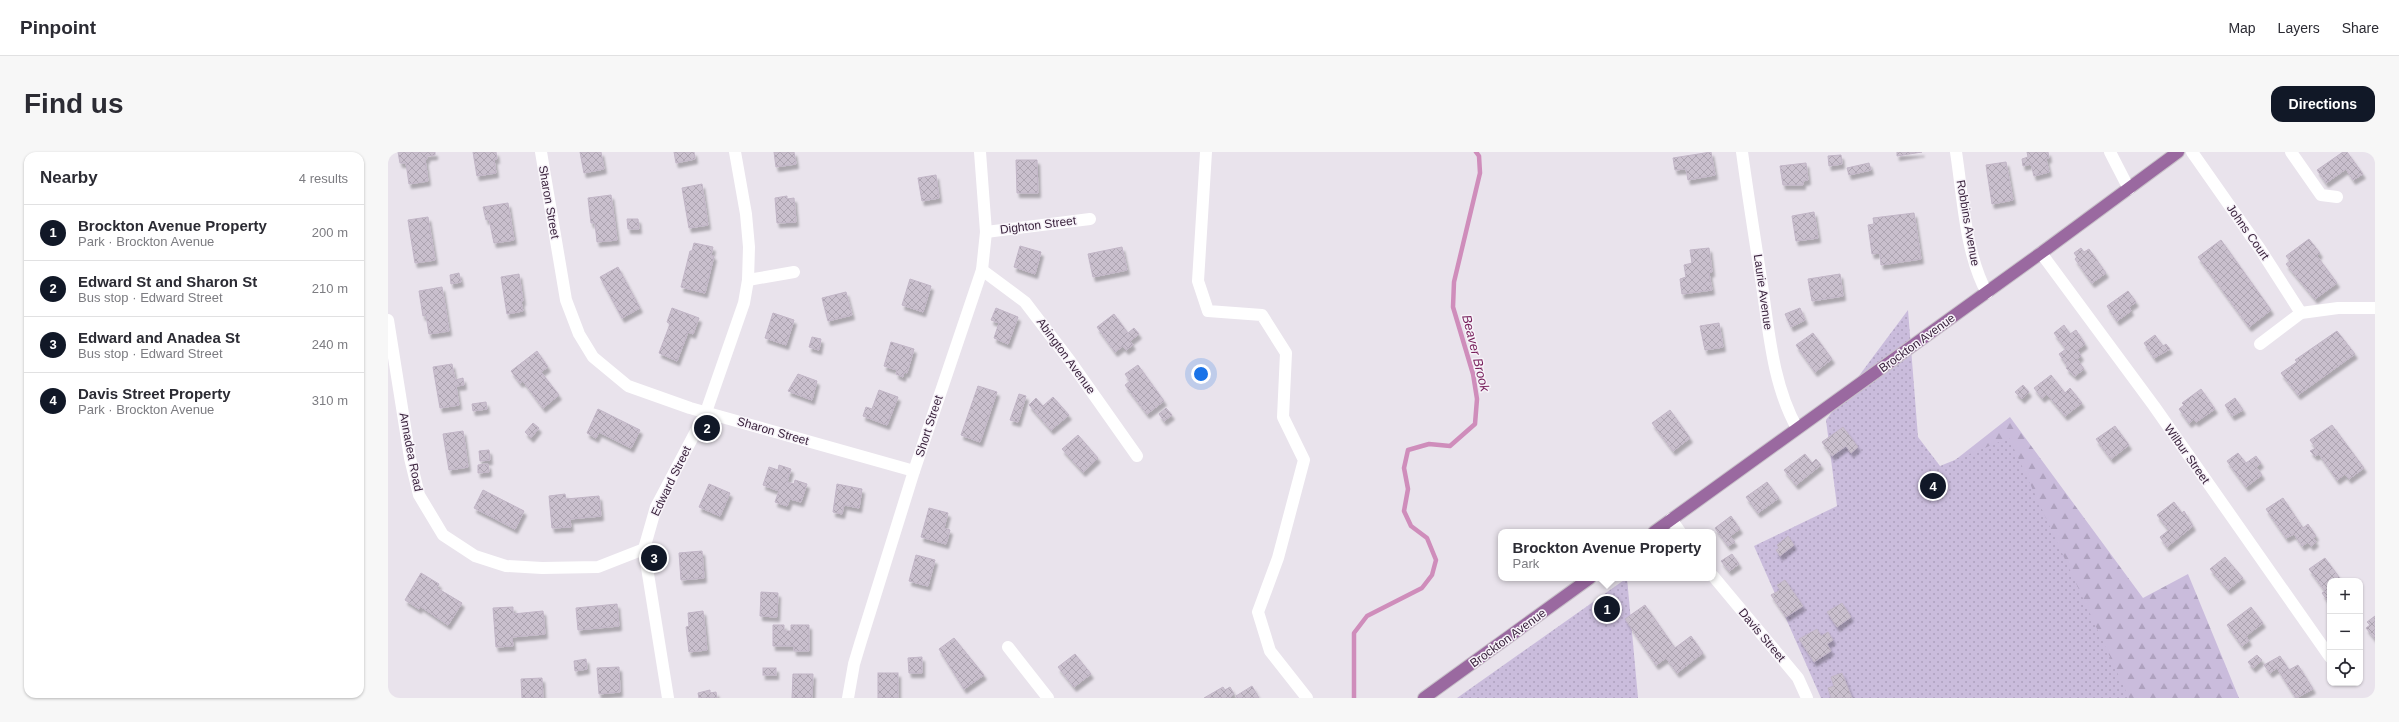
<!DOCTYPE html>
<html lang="en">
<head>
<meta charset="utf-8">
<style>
  :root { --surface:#fff; --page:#f7f7f7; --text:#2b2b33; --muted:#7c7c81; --line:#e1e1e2; --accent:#111827 }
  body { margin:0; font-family:Arial,sans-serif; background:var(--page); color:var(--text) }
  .controls { position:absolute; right:12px; bottom:12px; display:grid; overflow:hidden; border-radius:8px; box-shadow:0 1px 3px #0004 }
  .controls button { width:36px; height:36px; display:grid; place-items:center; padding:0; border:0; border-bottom:1px solid var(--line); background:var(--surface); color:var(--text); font:20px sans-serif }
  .you { position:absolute; left:813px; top:222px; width:14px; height:14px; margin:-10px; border:3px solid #fff; border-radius:50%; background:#1a73e8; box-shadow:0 0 0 6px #1a73e833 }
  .badge { display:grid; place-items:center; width:26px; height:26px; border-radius:50%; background:var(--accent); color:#fff; font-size:13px; font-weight:700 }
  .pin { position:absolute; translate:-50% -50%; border:2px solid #fff; box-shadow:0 1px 4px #0006 }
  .popup { position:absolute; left:1110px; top:377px; width:218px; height:52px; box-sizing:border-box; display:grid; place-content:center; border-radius:8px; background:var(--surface); filter:drop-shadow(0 1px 3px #0005); font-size:13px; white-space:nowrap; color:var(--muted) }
  .popup b { font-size:15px; color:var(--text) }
  .popup::after { content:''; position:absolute; left:50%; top:100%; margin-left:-8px; border:8px solid transparent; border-top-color:var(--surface) }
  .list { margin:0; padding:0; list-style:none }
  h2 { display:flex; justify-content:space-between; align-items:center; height:52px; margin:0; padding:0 16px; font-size:17px }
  h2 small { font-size:13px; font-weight:400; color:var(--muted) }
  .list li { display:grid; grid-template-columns:26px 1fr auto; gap:12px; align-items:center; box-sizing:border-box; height:56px; padding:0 16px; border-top:1px solid var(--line) }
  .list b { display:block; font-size:15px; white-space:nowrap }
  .list p { margin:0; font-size:13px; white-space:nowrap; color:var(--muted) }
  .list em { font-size:13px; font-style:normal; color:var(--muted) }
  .icon { flex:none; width:22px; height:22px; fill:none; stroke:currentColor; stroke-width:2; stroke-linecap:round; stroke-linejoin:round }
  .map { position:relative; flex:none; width:1987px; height:546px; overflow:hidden; border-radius:12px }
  header { display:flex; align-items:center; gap:24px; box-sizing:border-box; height:56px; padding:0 20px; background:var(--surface); border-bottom:1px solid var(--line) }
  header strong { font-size:19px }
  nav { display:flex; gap:22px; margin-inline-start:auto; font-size:14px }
  .intro { display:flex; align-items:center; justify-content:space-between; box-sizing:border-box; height:96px; padding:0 24px }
  h1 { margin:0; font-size:28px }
  .button { padding:10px 18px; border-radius:12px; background:var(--accent); color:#fff; font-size:14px; font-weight:700 }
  main { display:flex; gap:24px; padding:0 24px }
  aside { flex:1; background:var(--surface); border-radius:12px; box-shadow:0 1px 3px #0004 }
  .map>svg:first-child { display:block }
  .forest { fill:url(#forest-firs) }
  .park { fill:url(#park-dots) }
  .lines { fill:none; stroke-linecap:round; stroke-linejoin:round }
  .stream { stroke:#cf8dbb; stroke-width:4.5 }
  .building { fill:url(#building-cross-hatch); stroke:#c1b5c6; filter:url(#shadow) }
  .major-casing { stroke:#c8c1c9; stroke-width:14 }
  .minor { stroke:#fff; stroke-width:12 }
  .major { stroke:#9a69a0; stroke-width:12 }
  .labels { text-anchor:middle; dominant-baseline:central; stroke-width:3; stroke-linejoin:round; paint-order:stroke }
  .street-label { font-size:12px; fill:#3a233d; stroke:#f7f3f9 }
  .water-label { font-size:13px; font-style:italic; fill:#771f5b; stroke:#f7f3f9 }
</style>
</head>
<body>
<header>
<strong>Pinpoint</strong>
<nav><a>Map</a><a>Layers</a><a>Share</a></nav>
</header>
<div class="intro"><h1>Find us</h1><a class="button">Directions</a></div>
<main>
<aside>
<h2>Nearby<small>4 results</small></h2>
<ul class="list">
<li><span class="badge">1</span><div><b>Brockton Avenue Property</b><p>Park · Brockton Avenue</p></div><em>200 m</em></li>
<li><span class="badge">2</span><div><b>Edward St and Sharon St</b><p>Bus stop · Edward Street</p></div><em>210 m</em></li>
<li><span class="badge">3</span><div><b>Edward and Anadea St</b><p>Bus stop · Edward Street</p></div><em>240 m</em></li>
<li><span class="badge">4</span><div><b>Davis Street Property</b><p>Park · Brockton Avenue</p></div><em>310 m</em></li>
</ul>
</aside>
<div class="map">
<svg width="1987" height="546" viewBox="0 0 1987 546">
  <defs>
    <pattern id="forest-firs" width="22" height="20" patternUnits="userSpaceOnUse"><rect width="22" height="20" fill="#cabcdc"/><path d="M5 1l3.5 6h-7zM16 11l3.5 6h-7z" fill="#aea1be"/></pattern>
    <pattern id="park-dots" width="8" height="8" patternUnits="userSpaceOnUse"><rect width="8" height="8" fill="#cabcdc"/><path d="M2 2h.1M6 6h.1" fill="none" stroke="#aea1be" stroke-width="1.8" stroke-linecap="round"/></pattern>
    <pattern id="building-cross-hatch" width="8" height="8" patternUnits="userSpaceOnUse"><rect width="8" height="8" fill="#c9bfcd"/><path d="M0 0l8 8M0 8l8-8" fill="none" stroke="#ada4b1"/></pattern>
    <filter id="shadow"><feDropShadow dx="2.5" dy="4.5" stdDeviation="1" flood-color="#0004"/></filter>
  </defs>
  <rect width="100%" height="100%" fill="#e9e3ec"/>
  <polygon class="forest" points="1622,265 1755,446 1800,422 1851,546 1521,546 1548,323"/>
  <g class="park">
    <polygon points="1520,158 1530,285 1552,314 1621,286 1741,546 1433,546 1366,394 1449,354 1438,268"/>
    <polygon points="1239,426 1250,546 1069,546"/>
  </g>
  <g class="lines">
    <polyline class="stream" points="966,546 966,481 979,464 1034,436 1044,423 1048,408 1039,386 1023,374 1016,359 1020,337 1016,316 1020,298 1041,292 1062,294 1087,272 1089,247 1085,222 1065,155 1066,130 1092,21 1091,4 1088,0"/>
  </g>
  <g class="building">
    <polygon points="10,0 47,0 47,3 39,4 39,7 37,7 40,29 21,32 18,11 12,11"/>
    <polygon points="85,0 108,0 109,7 106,7 108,21 89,24"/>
    <polygon points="192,0 213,0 216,17 196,21"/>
    <polygon points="286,0 306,0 307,7 288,11"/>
    <polygon points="386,0 406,0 408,12 388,15"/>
    <polygon points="1323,0 1327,23 1300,28 1298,17 1287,18 1285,6"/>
    <polygon points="1509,0 1534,0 1509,4"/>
    <polygon points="1639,0 1660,0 1661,6 1658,7 1661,20 1646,24 1643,12 1635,14 1634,7 1640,5"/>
    <polygon points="1955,0 1959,0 1975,22 1965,28 1958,17 1938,31 1929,18"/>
    <polygon points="1453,3 1454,12 1441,14 1440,4"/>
    <polygon points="628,8 649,8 650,41 629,41"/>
    <polygon points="1618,10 1625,48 1604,52 1598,13"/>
    <polygon points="1418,11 1420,28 1415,29 1415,33 1395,33 1392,14"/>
    <polygon points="1481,11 1483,18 1461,23 1459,16"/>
    <polygon points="548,23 551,46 534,49 530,26"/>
    <polygon points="314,32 320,73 301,76 294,36"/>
    <polygon points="223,43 229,88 209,90 207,71 203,71 200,46"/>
    <polygon points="399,44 399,47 406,46 408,70 389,71 387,46"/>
    <polygon points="120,51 126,88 106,91 101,67 98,68 95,55"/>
    <polygon points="1426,60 1430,86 1408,89 1404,64"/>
    <polygon points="1526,61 1533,107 1493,113 1492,101 1484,102 1480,73 1486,72 1485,66"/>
    <polygon points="40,65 47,108 27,111 20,68"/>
    <polygon points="239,67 250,67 251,77 240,77"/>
    <polygon points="1921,87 1932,101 1929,104 1949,131 1927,147 1898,112 1902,109 1898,104"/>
    <polygon points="1833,88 1883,158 1861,175 1810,105"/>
    <polygon points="306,91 325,95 323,103 326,104 317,141 293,135 302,99 304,99"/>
    <polygon points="632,94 653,100 647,122 626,115"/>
    <polygon points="734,95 739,118 705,125 700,102"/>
    <polygon points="1321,96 1324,120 1321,121 1324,138 1294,142 1292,127 1298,125 1296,113 1304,111 1302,98"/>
    <polygon points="1693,96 1696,100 1701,97 1718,121 1704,131 1687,107 1689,105 1686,101"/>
    <polygon points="230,115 252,156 234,166 212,125"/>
    <polygon points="71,121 73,130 63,132 62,123"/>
    <polygon points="131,122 135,149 133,149 135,159 119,162 113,125"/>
    <polygon points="1452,122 1455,144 1424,149 1420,127"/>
    <polygon points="522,127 543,134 535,160 514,153"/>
    <polygon points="54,135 61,179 41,182 38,163 35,164 31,139"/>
    <polygon points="1740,139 1748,150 1741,155 1743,159 1729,169 1719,154"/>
    <polygon points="458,140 464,163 440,169 434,146"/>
    <polygon points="284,156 311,166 305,182 300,180 289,209 271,201 282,172 279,170"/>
    <polygon points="608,156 630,165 620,192 606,186 611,171 603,168"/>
    <polygon points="1412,156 1417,168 1403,175 1397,162"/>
    <polygon points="385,161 406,168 398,193 377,186"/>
    <polygon points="726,162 740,181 746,176 751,182 742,189 745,193 738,198 735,194 727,200 709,175"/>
    <polygon points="1331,171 1335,195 1317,198 1312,174"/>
    <polygon points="1676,173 1682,182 1688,178 1697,192 1689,198 1693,204 1689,207 1696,217 1687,224 1678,216 1680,215 1671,202 1678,197 1666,181"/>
    <polygon points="1949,179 1967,202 1910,243 1893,221 1909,210 1907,208"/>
    <polygon points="1425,181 1444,207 1427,220 1408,193"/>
    <polygon points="1767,183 1775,194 1778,192 1782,197 1766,206 1756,191"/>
    <polygon points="424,185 433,187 431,198 421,195"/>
    <polygon points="503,190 526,197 519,221 516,220 515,225 508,222 509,218 496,214"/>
    <polygon points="149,199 160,215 153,220 171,243 155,256 135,229 132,231 123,219"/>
    <polygon points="64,212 67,228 75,226 76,233 68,234 71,253 52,256 45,215"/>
    <polygon points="750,213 776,249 759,262 737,233 742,229 737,222"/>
    <polygon points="410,222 429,229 424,248 400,239"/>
    <polygon points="1663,223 1677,241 1682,236 1694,251 1677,264 1659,242 1654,246 1646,236"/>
    <polygon points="1635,233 1641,240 1634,247 1627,240"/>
    <polygon points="590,234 609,240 592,290 573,283"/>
    <polygon points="1813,237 1827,257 1808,270 1806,267 1801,271 1791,257 1796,253 1794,251"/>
    <polygon points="491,238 510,245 499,273 475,264 478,255 484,257"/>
    <polygon points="631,242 638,244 630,270 622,268"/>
    <polygon points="665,245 681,263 663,278 641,253 648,246 655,254"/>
    <polygon points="1847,246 1855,258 1844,264 1837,253"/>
    <polygon points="98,250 99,257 85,259 84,252"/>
    <polygon points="778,256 784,263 776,269 771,262"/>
    <polygon points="210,257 252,278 243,296 211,280 208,286 199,281"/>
    <polygon points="1282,258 1302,286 1285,299 1264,271"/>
    <polygon points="145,271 151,276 143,286 137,280"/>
    <polygon points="1944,273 1976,316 1961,327 1957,322 1949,328 1931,302 1927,304 1922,299 1928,296 1922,288"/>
    <polygon points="1727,274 1741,293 1723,307 1708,287"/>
    <polygon points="1455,275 1470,295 1463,301 1458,294 1444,304 1434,290"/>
    <polygon points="75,279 80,315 61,318 55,282"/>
    <polygon points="690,283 710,306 695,320 674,297"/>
    <polygon points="101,298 102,308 92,309 91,299"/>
    <polygon points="1850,301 1858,311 1868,304 1873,311 1868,315 1874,323 1858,335 1839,309"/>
    <polygon points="1417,302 1424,311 1428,307 1433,313 1408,333 1396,318"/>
    <polygon points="100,312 101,320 90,321 90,313"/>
    <polygon points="391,313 403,317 399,330 406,332 407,328 419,332 413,350 402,347 399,354 387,350 391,339 375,333 381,315 390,318"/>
    <polygon points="1379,330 1391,346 1370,361 1358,345"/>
    <polygon points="321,332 342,341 332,364 311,355"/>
    <polygon points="449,332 474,337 471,356 456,353 454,362 445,360"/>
    <polygon points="95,338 136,359 127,377 86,356"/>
    <polygon points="177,342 178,347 211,344 213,364 182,367 183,375 164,376 161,344"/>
    <polygon points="1895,346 1915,376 1920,372 1928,384 1925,386 1928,390 1923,394 1920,390 1914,394 1906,382 1898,386 1878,357"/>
    <polygon points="1786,350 1794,361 1796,359 1805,374 1779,395 1772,385 1781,378 1769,363"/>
    <polygon points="541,356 560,361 556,376 562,378 558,392 533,385"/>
    <polygon points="1343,364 1352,377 1342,384 1347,390 1340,394 1327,376"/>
    <polygon points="1400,384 1406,393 1392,404 1388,398 1391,396 1389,393"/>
    <polygon points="314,399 316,426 293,428 291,401"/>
    <polygon points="1344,402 1351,412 1341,419 1333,409"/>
    <polygon points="528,403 547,408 540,434 521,429"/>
    <polygon points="1837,405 1855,426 1840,438 1822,417"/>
    <polygon points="1937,406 1954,429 1942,429 1942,452 1934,441 1937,439 1921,417"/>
    <polygon points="33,421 51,432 49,436 74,451 60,473 32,454 31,457 17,448"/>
    <polygon points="1397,428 1415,454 1398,465 1383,443 1392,438 1389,433"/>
    <polygon points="373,440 390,441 389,465 372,464"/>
    <polygon points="1454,451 1463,465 1449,475 1439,460"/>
    <polygon points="229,452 231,474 190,478 188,456"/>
    <polygon points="1257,453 1287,496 1303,484 1315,501 1289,521 1278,506 1268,513 1237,467"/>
    <polygon points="125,455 125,462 155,459 157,482 124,485 125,494 108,495 105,456"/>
    <polygon points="1863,455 1875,471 1858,484 1861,489 1854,494 1839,473"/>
    <polygon points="315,459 319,498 301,500 298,475 301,474 300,461"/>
    <polygon points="1987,464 1987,487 1978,476 1982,473 1979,470"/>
    <polygon points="385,473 396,473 396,479 403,479 403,473 421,473 421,499 406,499 406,494 385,494"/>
    <polygon points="1429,477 1433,484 1440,480 1445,488 1439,492 1443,499 1426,510 1411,487"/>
    <polygon points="566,486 596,523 576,537 551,497"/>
    <polygon points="687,502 703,522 686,535 670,515"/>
    <polygon points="1869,503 1874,508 1865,516 1860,510"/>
    <polygon points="1892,504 1901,518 1910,513 1925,537 1908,546 1889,516 1882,521 1876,513"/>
    <polygon points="534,505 534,521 521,521 520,506"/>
    <polygon points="198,507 199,517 187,519 186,509"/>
    <polygon points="231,515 232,540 211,542 209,516"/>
    <rect x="375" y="516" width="13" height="7"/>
    <rect x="490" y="521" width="20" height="25"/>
    <polygon points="1454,521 1464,546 1443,546 1440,536 1446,534 1443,525"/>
    <polygon points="405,522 425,522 424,546 404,546"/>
    <polygon points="154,526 155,546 134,546 133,527"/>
    <polygon points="864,534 871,546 849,546 848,544"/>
    <polygon points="835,535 837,538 842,535 846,542 842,546 816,546"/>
    <polygon points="322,538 322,541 328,540 329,546 311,546 310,541"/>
  </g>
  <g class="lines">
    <defs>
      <g id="major">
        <polyline points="1266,380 1653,101 1790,0"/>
        <polyline points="1036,546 1202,426"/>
      </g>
    </defs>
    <use href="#major" class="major-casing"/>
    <g class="minor">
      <polyline points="153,0 178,148 191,182 205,205 240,234 302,256 526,319"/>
      <polyline points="818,0 810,129 820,159 874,163 898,201 895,265 916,308 890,406 870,460 882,499 919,546"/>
      <path d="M1354,0C1360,44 1367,88 1374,133C1381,181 1385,233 1409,276"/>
      <path d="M1568,0C1575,45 1577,101 1599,141"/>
      <polyline points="1722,0 1741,37"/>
      <polyline points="1804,0 1872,97 1913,161"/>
      <polyline points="1903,0 1933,43 1949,45"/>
      <polyline points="598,80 702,67"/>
      <polyline points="1653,101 1766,254 1942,505"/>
      <polyline points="594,118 637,150 682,209 749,304"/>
      <polyline points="360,128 406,120"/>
      <polyline points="0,168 22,306 31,343 55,383 87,404 118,414 154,416 210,415 256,397"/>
      <polyline points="1872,192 1913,161 1950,156 1987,156"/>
      <polyline points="1283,367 1292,380"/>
      <polyline points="1325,424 1410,526 1419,546"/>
      <polyline points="620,495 660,546"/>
      <polyline points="280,546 256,397 268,355 318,260 356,151 360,128 361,95 358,62 347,0"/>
      <polyline points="460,546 466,512 472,492 526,319 594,118 598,80 592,0"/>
    </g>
    <use href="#major" class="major"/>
  </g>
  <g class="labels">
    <g class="street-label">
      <text transform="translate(161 50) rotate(80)">Sharon Street</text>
      <text transform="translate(1580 71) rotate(80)">Robbins Avenue</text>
      <text transform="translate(650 73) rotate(-7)">Dighton Street</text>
      <text transform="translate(1860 80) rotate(55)">Johns Court</text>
      <text transform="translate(1375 140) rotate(82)">Laurie Avenue</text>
      <text transform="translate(1529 191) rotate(-36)">Brockton Avenue</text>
      <text transform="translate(678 204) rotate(54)">Abington Avenue</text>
      <text transform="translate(541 274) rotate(-72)">Short Street</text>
      <text transform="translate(385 279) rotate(16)">Sharon Street</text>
      <text transform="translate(23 300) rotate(79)">Annadea Road</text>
      <text transform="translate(1799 302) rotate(55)">Wilbur Street</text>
      <text transform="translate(283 329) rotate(-64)">Edward Street</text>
      <text transform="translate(1374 483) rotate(50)">Davis Street</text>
      <text transform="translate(1120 486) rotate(-36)">Brockton Avenue</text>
    </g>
    <g class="water-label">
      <text transform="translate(1088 201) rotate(76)">Beaver Brook</text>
    </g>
  </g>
</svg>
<div class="controls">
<button>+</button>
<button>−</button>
<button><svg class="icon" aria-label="locate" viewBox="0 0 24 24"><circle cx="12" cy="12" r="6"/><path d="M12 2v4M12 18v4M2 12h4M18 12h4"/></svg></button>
</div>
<div class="you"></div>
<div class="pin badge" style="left:1219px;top:457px">1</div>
<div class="popup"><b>Brockton Avenue Property</b>Park</div>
<div class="pin badge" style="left:319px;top:276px">2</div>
<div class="pin badge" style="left:266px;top:406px">3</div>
<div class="pin badge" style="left:1545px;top:334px">4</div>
</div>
</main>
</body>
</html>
